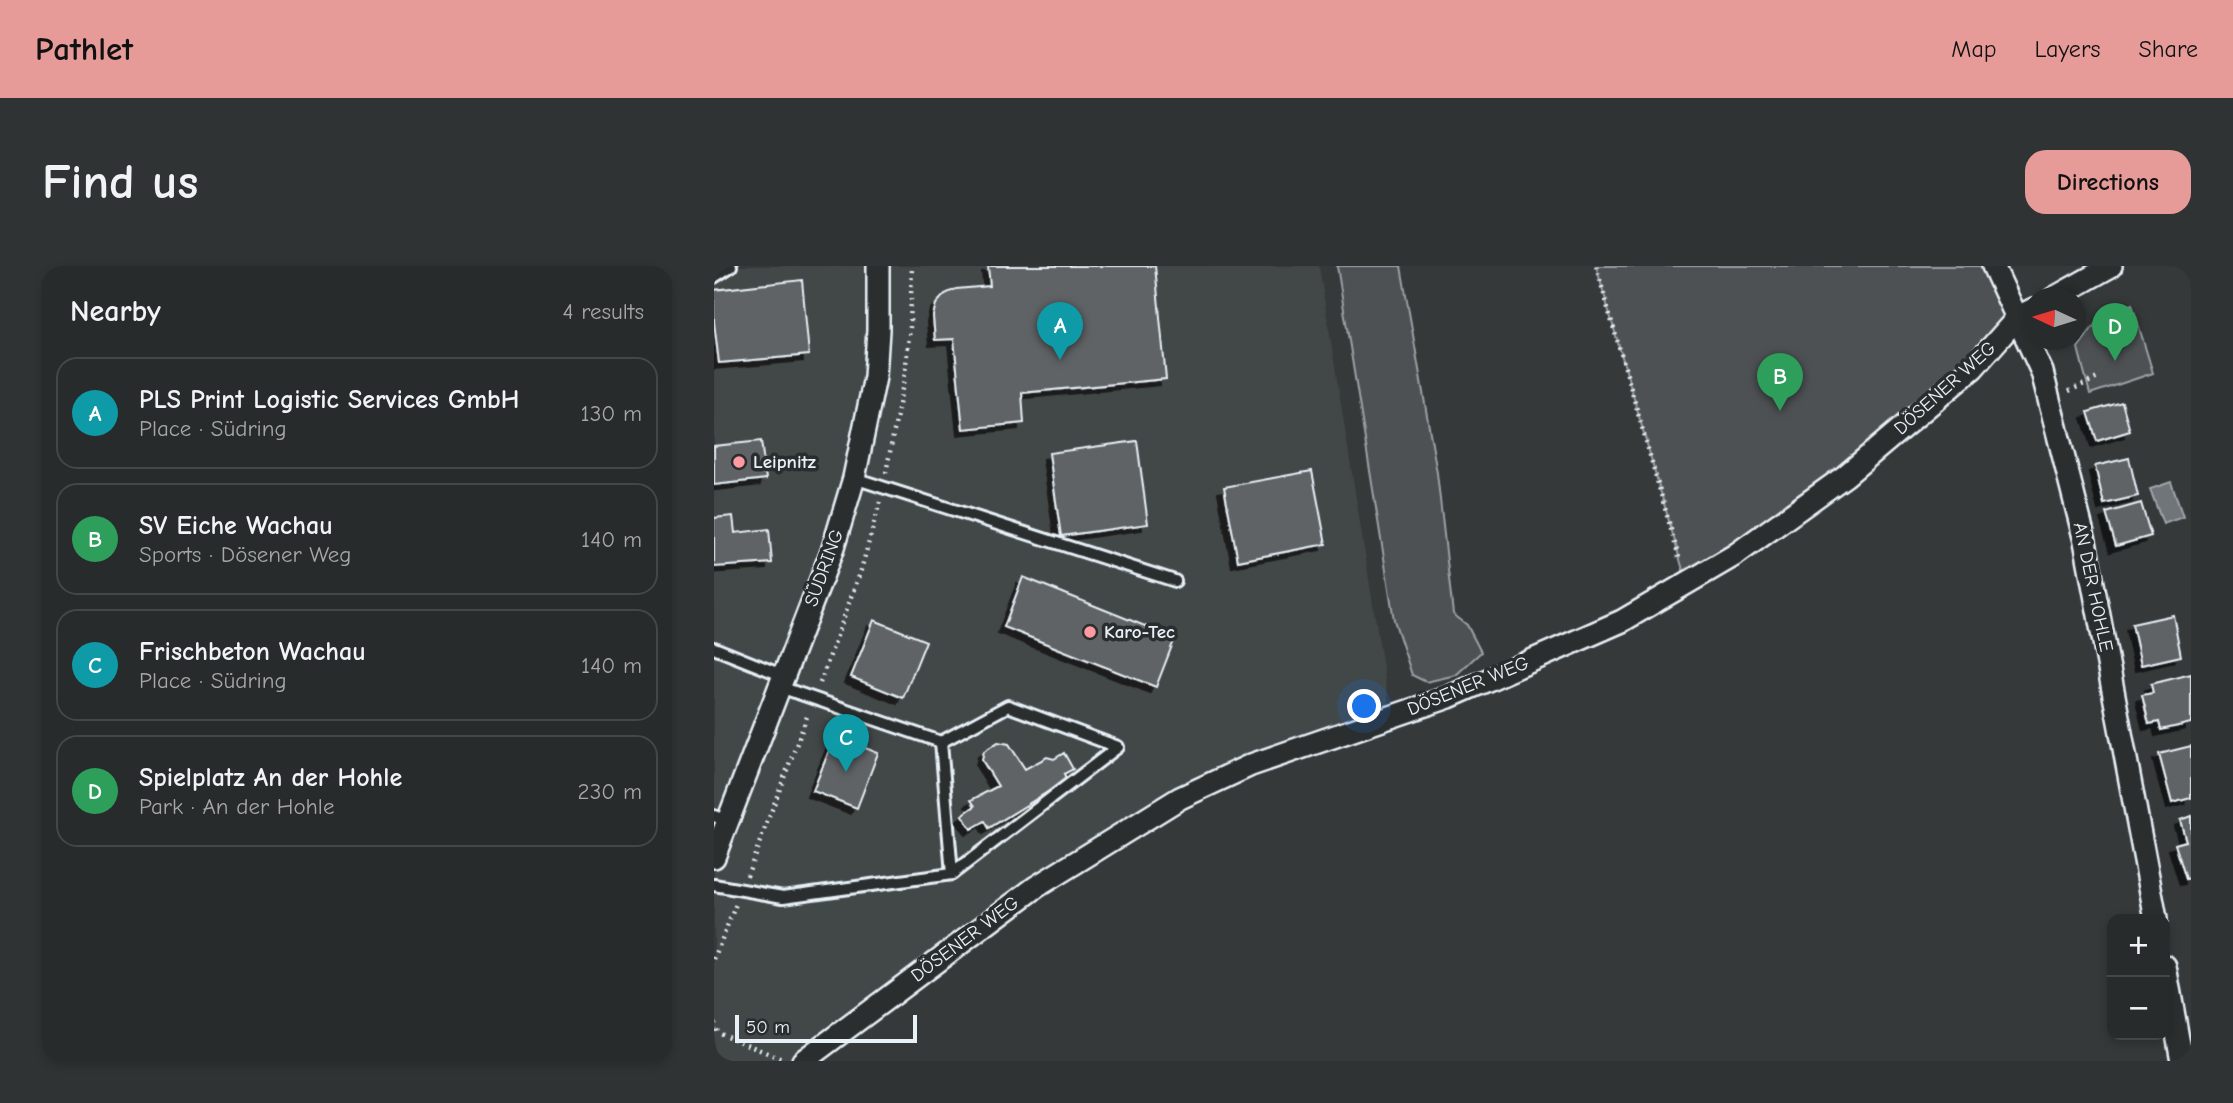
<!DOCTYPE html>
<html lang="en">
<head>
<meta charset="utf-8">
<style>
  :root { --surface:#282b2c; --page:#303334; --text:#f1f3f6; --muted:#a5a7a9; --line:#444748; --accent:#e69b98 }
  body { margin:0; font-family:"Comic Neue",sans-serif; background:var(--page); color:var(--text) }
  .controls { position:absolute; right:21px; bottom:21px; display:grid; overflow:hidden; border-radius:14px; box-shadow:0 4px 10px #0003 }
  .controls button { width:63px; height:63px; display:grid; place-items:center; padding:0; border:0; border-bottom:2px solid var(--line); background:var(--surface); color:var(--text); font:35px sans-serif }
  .compass { position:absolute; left:1309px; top:21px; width:63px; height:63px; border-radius:50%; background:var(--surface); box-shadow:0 4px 10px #0003; rotate:274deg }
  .scale { position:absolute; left:21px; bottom:18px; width:182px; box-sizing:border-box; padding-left:7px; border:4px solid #e8f1f8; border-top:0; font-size:19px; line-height:24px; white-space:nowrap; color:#e8f1f8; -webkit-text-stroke:5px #2a2d2e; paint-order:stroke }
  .you { position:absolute; left:651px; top:441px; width:24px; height:24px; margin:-18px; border:5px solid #fff; border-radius:50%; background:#1a73e8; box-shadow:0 0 0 10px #1a73e833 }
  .badge { display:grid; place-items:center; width:46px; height:46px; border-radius:50%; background:var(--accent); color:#fff; font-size:23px; font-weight:700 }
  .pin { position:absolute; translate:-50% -58px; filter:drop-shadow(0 2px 4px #0008) }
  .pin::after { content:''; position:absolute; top:37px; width:24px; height:21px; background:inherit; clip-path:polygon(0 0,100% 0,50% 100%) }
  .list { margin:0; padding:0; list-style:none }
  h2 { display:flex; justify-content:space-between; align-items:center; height:91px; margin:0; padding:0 28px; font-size:30px }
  h2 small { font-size:23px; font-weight:400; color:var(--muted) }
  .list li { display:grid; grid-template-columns:46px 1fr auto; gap:21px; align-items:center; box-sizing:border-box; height:112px; margin:0 14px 14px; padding:0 14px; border:2px solid var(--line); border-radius:21px }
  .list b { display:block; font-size:26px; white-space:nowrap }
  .list p { margin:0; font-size:23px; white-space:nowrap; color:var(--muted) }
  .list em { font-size:23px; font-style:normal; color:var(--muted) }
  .map { position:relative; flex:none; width:1477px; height:795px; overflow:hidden; border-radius:21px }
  header { display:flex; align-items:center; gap:42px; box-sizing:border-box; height:98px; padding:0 35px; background:var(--accent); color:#111 }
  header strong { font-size:33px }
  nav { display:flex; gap:38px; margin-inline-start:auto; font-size:24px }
  .intro { display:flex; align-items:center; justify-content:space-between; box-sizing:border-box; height:168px; padding:0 42px }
  h1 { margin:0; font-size:49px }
  .button { padding:18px 32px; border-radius:21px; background:var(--accent); color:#111; font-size:24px; font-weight:700 }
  main { display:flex; gap:42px; padding:0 42px }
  aside { flex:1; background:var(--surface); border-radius:21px; box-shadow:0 4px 10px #0003 }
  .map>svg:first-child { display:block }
  .built { fill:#424647 }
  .green { fill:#4d5152; stroke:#9aa1a5; stroke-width:2 }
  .water { fill:#707579; stroke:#a0a7ac; stroke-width:2 }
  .building { fill:#5f6365; stroke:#e8f1f8; stroke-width:2; filter:url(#shadow) }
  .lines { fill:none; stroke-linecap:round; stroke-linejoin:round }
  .service-casing { stroke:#e8f1f8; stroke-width:16 }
  .minor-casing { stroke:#e8f1f8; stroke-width:26 }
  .path { stroke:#e8f1f8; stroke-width:4.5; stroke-dasharray:2 5; stroke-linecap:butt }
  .service { stroke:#2a2d2e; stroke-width:10 }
  .minor { stroke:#2a2d2e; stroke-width:21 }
  .poi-dot { fill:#ff9aa2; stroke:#2a2d2e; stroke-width:2.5 }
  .labels { text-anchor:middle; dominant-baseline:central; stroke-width:7; stroke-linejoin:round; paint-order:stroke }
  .street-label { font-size:19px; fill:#e8f1f8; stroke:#2a2d2e }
  .poi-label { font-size:19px; font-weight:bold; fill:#e8f1f8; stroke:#2a2d2e; text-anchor:start }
</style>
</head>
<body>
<header>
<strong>Pathlet</strong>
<nav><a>Map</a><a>Layers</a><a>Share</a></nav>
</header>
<div class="intro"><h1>Find us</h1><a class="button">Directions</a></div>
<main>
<aside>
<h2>Nearby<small>4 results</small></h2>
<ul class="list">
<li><span class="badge" style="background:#0f9aa8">A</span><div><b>PLS Print Logistic Services GmbH</b><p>Place · Südring</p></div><em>130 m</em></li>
<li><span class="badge" style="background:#2e9e5b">B</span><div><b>SV Eiche Wachau</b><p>Sports · Dösener Weg</p></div><em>140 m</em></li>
<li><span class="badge" style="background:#0f9aa8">C</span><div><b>Frischbeton Wachau</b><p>Place · Südring</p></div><em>140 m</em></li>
<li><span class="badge" style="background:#2e9e5b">D</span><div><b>Spielplatz An der Hohle</b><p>Park · An der Hohle</p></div><em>230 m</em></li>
</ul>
</aside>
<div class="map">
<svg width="1477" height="795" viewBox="0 0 1477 795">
  <defs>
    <filter id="shadow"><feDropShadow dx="-6" dy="6" stdDeviation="0" flood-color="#0009"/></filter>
  </defs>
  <rect width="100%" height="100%" fill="#35393a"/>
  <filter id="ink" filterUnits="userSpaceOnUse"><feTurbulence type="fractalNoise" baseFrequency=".0143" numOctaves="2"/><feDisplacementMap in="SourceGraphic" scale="14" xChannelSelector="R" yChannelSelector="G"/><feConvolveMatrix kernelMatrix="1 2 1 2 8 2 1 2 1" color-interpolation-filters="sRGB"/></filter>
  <g filter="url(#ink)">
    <polygon class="built" points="0,0 605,0 677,451 466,532 89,795 0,795"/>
    <g class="green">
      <polygon points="623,0 687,0 723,207 739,348 753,359 767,386 742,409 712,416 698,409 680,354"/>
      <polygon points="882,0 1279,0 1304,51 1259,102 973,318"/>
      <polygon points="1418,38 1439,107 1376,128 1364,82 1387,50"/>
    </g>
    <polygon class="water" points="1457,216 1469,251 1449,258 1436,223"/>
    <g class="building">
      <polygon points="274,0 441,0 452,113 308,127 310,157 249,163 240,73 221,74 219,50 222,38 231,28 242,23 276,20"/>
      <polygon points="88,14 95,89 5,97 0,56 0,24"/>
      <polygon points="1408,136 1416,165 1383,175 1374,146"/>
      <polygon points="47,175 52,213 0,219 0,180"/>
      <polygon points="423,175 434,258 347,270 335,187"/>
      <polygon points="1415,192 1424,230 1390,238 1381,200"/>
      <polygon points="598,205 612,278 524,295 510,221"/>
      <polygon points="1427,237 1437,270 1402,280 1392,247"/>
      <polygon points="19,250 21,267 55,263 58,297 0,301 0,252"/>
      <polygon points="309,311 461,372 442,421 290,361"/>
      <polygon points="1459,349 1467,390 1427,399 1418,358"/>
      <polygon points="160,354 212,375 189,432 137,411"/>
      <polygon points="1477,408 1477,457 1447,464 1445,456 1435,458 1428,429 1439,427 1437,418"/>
      <polygon points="121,470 164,487 143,542 99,525"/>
      <polygon points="284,476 295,478 311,503 333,491 340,493 350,487 359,503 350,508 353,514 275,562 271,555 257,563 248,549 261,540 257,534 284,520 268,494 270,485"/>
      <polygon points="1477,480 1477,532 1458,537 1445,488"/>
      <polygon points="1477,550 1477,612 1472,613 1461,578 1472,575 1466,554"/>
    </g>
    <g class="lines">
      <defs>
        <g id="service">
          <polyline points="0,11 17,0"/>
          <polyline points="140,212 461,315"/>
          <polyline points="0,382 70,410"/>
          <polyline points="66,421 227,476 294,440 404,481 238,608 227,476"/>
          <polyline points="0,550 14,555"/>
          <polyline points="0,619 69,631 238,608"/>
        </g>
        <g id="minor">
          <polyline points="1279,0 1328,106 1371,275 1442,653"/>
          <polyline points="1340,32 1397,0"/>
          <polyline points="0,591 119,282 140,212 161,111 164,64 164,0"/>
          <polyline points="1451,700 1468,795"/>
          <polyline points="89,795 322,621 466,532 537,499 735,431 908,355 1021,289 1131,210 1259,102 1304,51 1320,43"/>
        </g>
      </defs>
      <use href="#service" class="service-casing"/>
      <use href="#minor" class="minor-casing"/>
      <g class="path">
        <polyline points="882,0 966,295"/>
        <polyline points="1355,125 1386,111"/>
        <polyline points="172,207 191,107 196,61 198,0"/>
        <polyline points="106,417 147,304 166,236"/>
        <polyline points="33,610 94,448"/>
        <polyline points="0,693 22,638"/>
        <polyline points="0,756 3,766 70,794"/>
      </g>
      <use href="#service" class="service"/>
      <use href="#minor" class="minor"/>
    </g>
  </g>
  <g class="poi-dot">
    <circle cx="25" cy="196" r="7"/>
    <circle cx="376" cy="366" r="7"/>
  </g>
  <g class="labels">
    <g class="street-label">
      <text transform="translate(1231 122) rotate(-42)">DÖSENER WEG</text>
      <text transform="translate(110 302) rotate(-70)">SÜDRING</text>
      <text transform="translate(1379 321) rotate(78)">AN DER HOHLE</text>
      <text transform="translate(754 420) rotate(-22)">DÖSENER WEG</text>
      <text transform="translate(251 673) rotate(-37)">DÖSENER WEG</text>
    </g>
    <g class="poi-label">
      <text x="39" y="196">Leipnitz</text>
      <text x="390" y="366">Karo-Tec</text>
    </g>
  </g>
</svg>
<div class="controls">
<button>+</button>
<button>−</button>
</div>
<svg class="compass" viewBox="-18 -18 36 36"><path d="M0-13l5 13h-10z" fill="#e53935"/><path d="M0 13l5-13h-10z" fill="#a5a7a9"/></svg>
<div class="scale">50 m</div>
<div class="you"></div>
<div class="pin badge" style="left:346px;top:94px;background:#0f9aa8">A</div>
<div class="pin badge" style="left:1066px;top:145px;background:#2e9e5b">B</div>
<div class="pin badge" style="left:132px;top:506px;background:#0f9aa8">C</div>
<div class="pin badge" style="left:1401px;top:95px;background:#2e9e5b">D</div>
</div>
</main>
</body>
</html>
